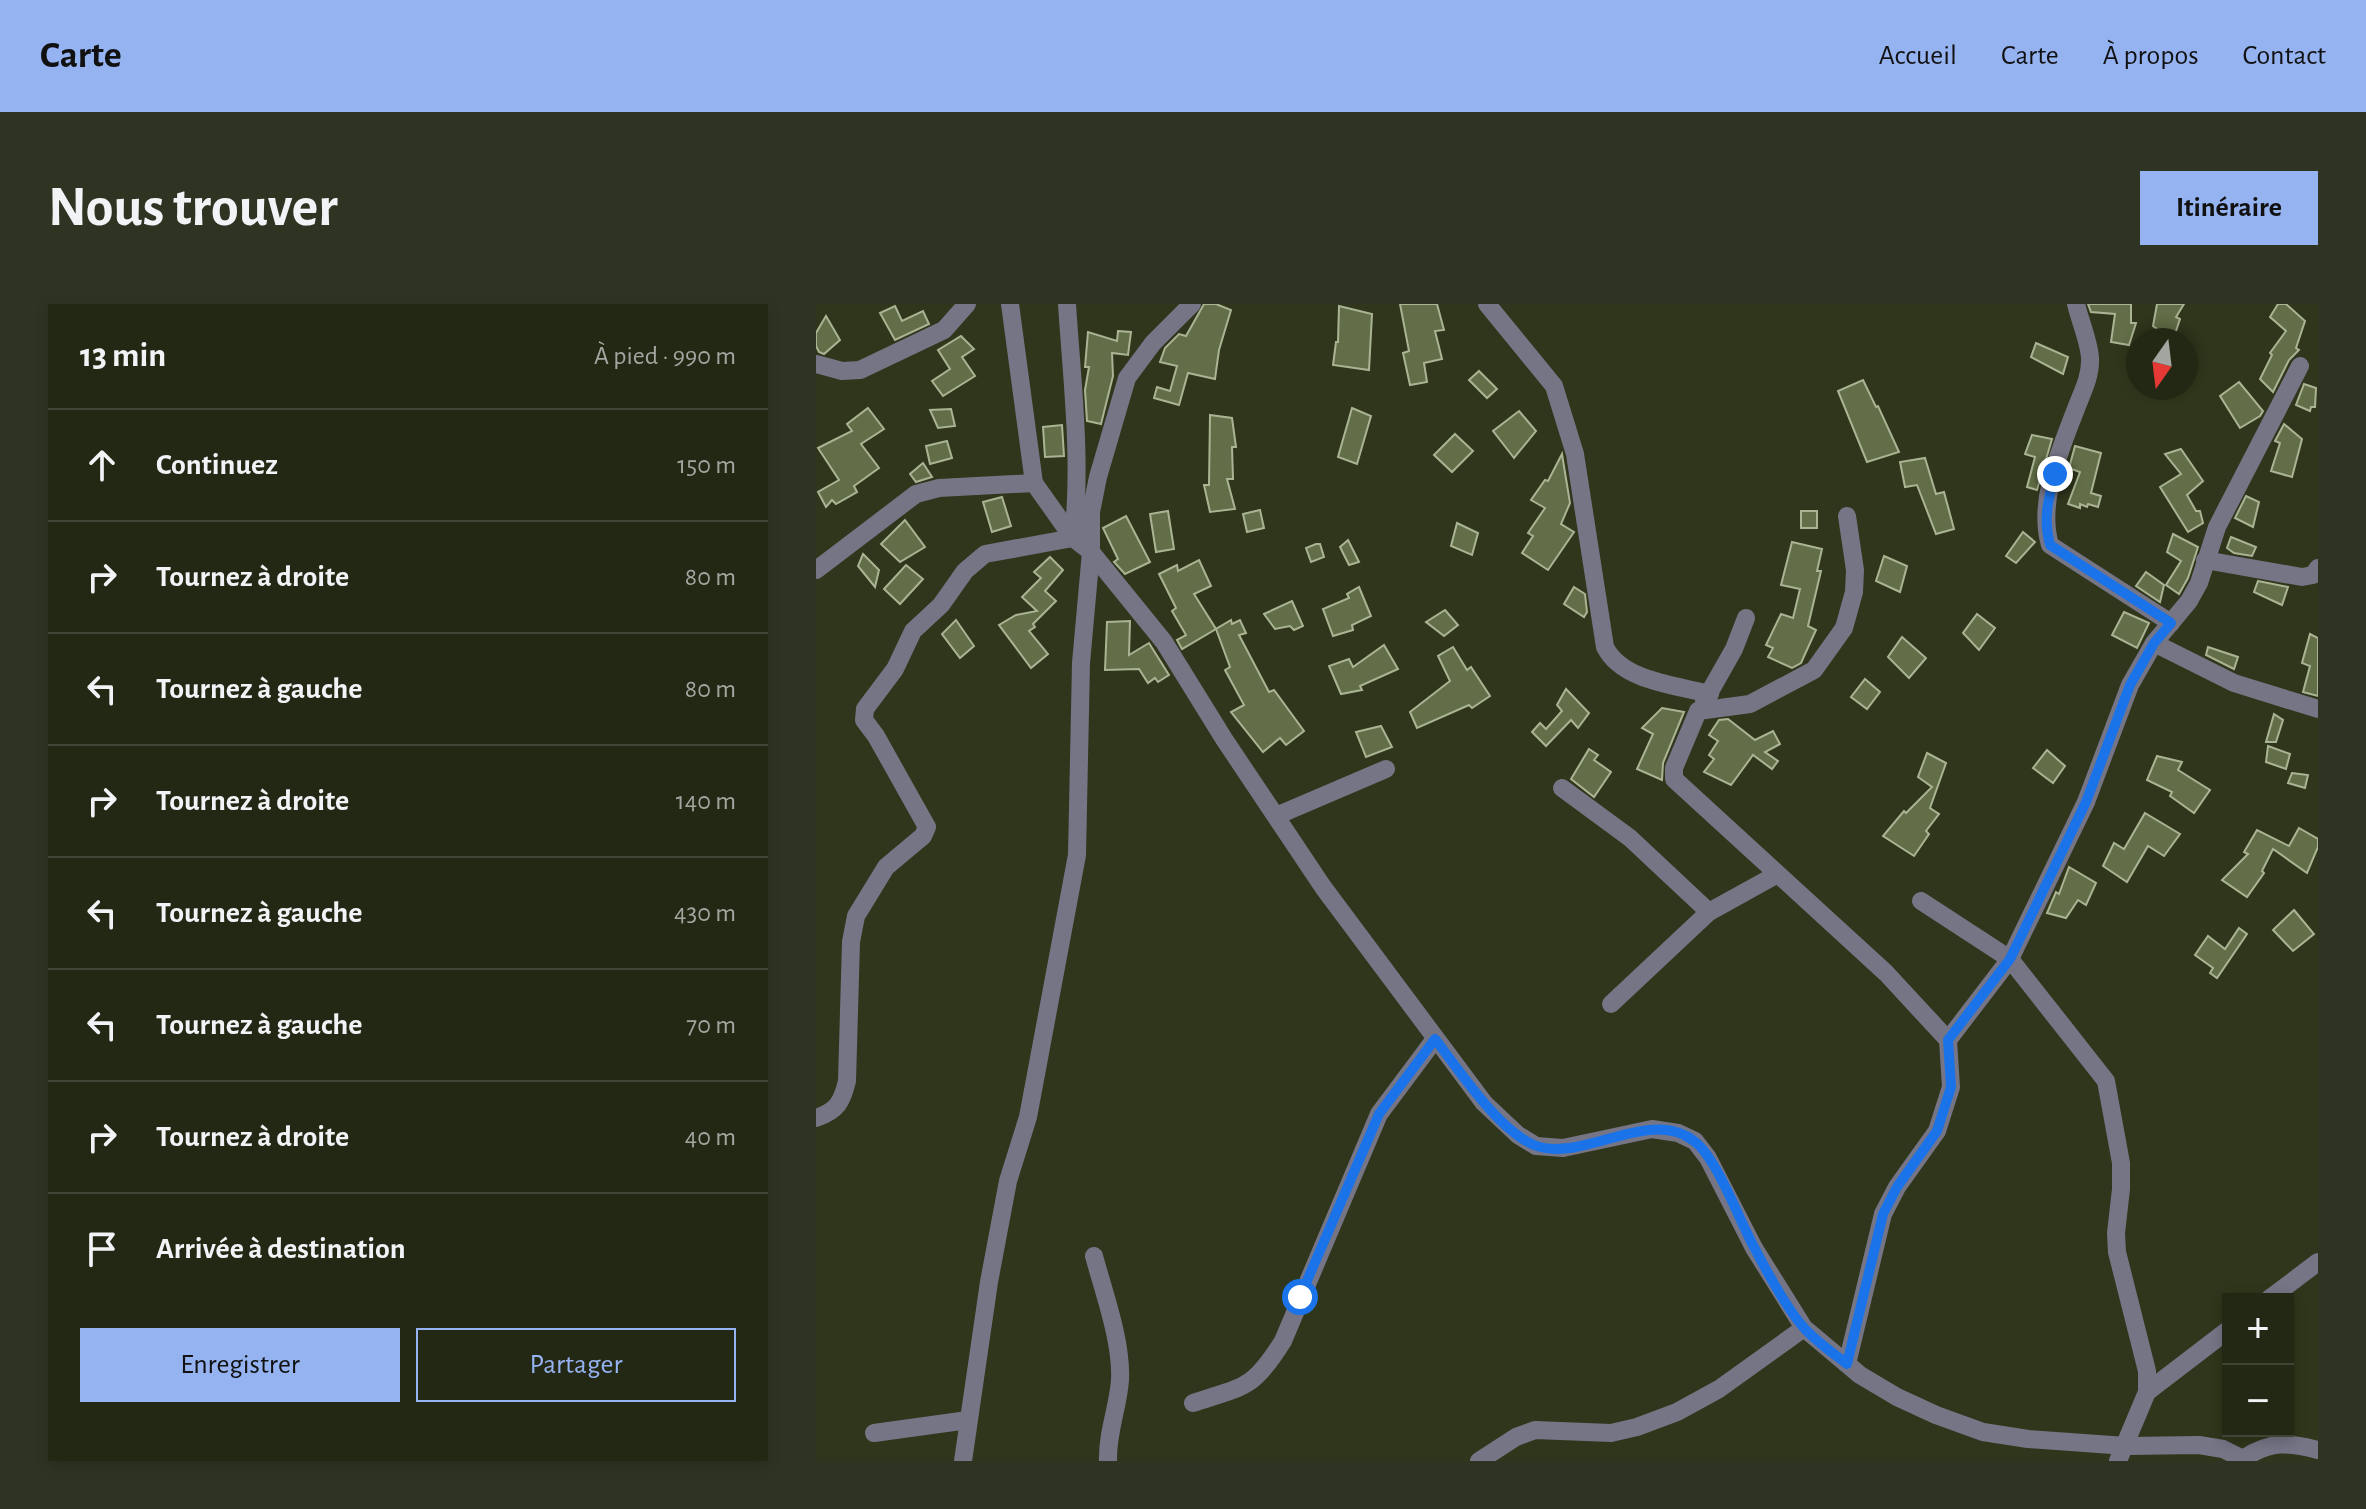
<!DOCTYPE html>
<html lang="fr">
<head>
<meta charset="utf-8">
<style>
  :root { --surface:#232814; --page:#2f3422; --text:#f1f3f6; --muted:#a3a6a0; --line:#404434; --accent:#95b2f1 }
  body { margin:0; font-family:"Alegreya Sans",sans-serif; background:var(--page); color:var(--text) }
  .controls { position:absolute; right:24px; bottom:24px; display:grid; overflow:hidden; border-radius:0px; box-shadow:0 4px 12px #0003 }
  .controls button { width:72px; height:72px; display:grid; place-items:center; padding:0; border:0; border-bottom:2px solid var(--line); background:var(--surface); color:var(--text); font:40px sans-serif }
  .compass { position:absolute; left:1310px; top:24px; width:72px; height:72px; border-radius:50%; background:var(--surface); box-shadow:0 4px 12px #0003; rotate:194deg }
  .stop { position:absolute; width:24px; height:24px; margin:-18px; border:6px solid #1a73e8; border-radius:50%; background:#fff }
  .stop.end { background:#1a73e8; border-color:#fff; box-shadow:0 2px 8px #0008 }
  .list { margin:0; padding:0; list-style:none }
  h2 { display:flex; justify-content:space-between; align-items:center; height:104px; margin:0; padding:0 32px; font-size:34px }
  h2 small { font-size:26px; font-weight:400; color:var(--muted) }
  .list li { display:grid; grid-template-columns:52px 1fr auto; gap:24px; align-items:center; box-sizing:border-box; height:112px; padding:0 32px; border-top:2px solid var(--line) }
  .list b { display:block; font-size:30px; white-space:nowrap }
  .list em { font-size:26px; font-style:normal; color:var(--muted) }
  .actions { display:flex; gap:16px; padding:24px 32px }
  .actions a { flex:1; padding:18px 0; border:2px solid var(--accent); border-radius:0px; text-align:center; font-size:28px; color:var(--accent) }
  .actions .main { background:var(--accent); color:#111 }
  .icon { flex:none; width:44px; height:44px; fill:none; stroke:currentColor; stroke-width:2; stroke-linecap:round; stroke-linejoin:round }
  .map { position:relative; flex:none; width:1502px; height:1157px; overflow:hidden; border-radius:0px }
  header { display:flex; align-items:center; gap:48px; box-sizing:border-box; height:112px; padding:0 40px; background:var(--accent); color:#111 }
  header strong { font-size:38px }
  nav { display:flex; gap:44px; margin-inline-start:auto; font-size:28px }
  .intro { display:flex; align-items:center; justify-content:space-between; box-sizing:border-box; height:192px; padding:0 48px }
  h1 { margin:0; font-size:56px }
  .button { padding:20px 36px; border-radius:0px; background:var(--accent); color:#111; font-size:28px; font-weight:700 }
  main { display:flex; gap:48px; padding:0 48px }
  aside { flex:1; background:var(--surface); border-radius:0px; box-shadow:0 4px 12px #0003 }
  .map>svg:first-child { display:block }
  .building { fill:#626e47; stroke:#aab494; stroke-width:2 }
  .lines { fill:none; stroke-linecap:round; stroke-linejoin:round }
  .minor { stroke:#767586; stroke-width:18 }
  .route { stroke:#1a73e8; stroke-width:10 }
</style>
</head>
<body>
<header>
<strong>Carte</strong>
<nav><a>Accueil</a><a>Carte</a><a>À propos</a><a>Contact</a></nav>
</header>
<div class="intro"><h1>Nous trouver</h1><a class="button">Itinéraire</a></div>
<main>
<aside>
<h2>13 min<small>À pied · 990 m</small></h2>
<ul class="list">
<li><svg class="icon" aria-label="ahead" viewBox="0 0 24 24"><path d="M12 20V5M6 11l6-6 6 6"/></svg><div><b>Continuez</b></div><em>150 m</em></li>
<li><svg class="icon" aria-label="right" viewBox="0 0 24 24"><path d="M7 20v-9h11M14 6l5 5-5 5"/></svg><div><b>Tournez à droite</b></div><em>80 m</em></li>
<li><svg class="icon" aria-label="left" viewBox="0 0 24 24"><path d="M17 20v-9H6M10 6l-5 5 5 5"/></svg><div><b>Tournez à gauche</b></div><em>80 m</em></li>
<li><svg class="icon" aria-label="right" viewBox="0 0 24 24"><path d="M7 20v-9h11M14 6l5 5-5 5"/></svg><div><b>Tournez à droite</b></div><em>140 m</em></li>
<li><svg class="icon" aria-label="left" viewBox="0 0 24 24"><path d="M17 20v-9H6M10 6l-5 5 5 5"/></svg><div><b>Tournez à gauche</b></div><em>430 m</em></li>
<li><svg class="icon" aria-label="left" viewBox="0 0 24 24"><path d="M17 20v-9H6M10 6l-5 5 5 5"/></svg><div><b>Tournez à gauche</b></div><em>70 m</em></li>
<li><svg class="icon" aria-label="right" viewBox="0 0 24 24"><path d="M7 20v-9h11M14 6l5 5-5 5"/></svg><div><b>Tournez à droite</b></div><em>40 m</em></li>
<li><svg class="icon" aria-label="arrive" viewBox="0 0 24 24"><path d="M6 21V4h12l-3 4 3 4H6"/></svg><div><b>Arrivée à destination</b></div></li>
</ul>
<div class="actions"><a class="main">Enregistrer</a><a>Partager</a></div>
</aside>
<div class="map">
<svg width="1502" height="1157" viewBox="0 0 1502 1157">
  <rect width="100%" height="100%" fill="#2f361b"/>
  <g class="building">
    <polygon points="388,0 400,0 415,6 403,46 399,75 372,69 363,101 338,94 341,83 354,87 361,62 344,58 349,44 363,30 370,32"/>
    <polygon points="584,0 621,0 628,26 619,27 626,55 608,59 611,78 594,81 587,49 593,47"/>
    <polygon points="1272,0 1315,0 1315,19 1320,19 1313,41 1295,38 1299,10 1275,8"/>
    <polygon points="1341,0 1368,0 1360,13 1364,15 1357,36 1337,22"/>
    <polygon points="1462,0 1470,0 1489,17 1480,44 1483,46 1473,56 1457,88 1444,75 1456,51 1454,49 1470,27 1454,13"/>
    <polygon points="79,2 86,17 107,7 113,20 79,36 64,9"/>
    <polygon points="523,2 556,10 553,66 517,61 520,38 522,38"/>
    <polygon points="10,12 24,36 8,50 3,48 0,42 0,29"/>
    <polygon points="302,27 315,28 312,51 296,49 297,72 285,120 271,117 269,86 273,63 269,63 272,28 301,37"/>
    <polygon points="145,32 158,45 146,53 159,72 127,92 116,77 134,65 122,46"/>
    <polygon points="1220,39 1252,53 1247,70 1215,53"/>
    <polygon points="663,67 681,85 671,94 653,76"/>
    <polygon points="1047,76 1060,103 1062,102 1083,148 1051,158 1022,87"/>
    <polygon points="1423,78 1447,107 1444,112 1424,124 1404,92"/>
    <polygon points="1488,80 1500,84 1499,103 1495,103 1494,107 1480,101"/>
    <polygon points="52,104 68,125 45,140 63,164 38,182 41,188 20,200 16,196 10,203 2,188 23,176 2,144 36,127 31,120"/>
    <polygon points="536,104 555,112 541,160 522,153"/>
    <polygon points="135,105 139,122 122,124 114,106"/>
    <polygon points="703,107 720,127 698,154 677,127"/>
    <polygon points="394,111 416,114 420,143 416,143 417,175 411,175 419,205 394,208 388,181 393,181"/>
    <polygon points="1468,120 1486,135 1476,173 1455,167 1464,139 1459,137"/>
    <polygon points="246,121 248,152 229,153 227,123"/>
    <polygon points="639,130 657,147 636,168 618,151"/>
    <polygon points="1216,131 1236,135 1221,186 1211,183 1219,153 1209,150"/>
    <polygon points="131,137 136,154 114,160 110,142"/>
    <polygon points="1259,142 1285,149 1275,189 1285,192 1282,203 1272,200 1271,203 1264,200 1264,204 1252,200 1264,168 1253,164"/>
    <polygon points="1365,145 1387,177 1371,191 1380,207 1384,207 1387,219 1372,228 1344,183 1365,170 1349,150"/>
    <polygon points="746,150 754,199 745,220 758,228 732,266 706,249 717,232 712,229 729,204 715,196 729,176 732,177"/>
    <polygon points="1109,154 1120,190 1128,188 1138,225 1120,230 1101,181 1089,183 1084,158"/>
    <polygon points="107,159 116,173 100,178 94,170"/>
    <polygon points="1430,192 1443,198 1437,223 1419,214"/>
    <polygon points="186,193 195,222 176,228 167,198"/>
    <polygon points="444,206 448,224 431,228 427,210"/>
    <polygon points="352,207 358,245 340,248 334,210"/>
    <rect x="985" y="207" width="16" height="17"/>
    <polygon points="310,212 334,258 309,270 298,258 302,255 287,224"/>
    <polygon points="89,216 109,243 84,258 65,240"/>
    <polygon points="641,219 662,229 656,251 635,242"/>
    <polygon points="1207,228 1219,238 1200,259 1190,252"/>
    <polygon points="1357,230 1382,243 1372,274 1363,290 1350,281 1365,257 1351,248"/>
    <polygon points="1415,233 1440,243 1436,252 1418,249 1411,244"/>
    <polygon points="532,236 543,258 533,261 524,243"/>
    <polygon points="976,238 1006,245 1001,267 1005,267 992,322 1000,326 985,359 976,364 952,353 957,344 950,341 965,310 977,314 984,285 965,281"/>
    <polygon points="500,240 504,240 508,253 495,258 490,244"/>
    <polygon points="47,250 63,266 59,283 42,262"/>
    <polygon points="1068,252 1091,262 1084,288 1060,277"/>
    <polygon points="234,253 247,266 229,287 240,297 217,320 219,323 213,327 232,350 215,364 183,321 200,311 221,307 206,293 225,274 218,268"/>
    <polygon points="383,256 395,282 378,290 400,325 366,345 361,336 370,331 356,307 360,304 343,270 361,261 362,267"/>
    <polygon points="90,261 107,275 84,300 68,285"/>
    <polygon points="1330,268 1348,281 1344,298 1320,282"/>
    <polygon points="1442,277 1472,283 1466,301 1438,288"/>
    <polygon points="543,283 555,312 536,321 537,326 517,332 507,305 533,294 531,290"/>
    <polygon points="758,283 769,290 771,308 768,313 748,300"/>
    <polygon points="476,297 487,322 478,326 474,322 459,325 448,310"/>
    <polygon points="629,306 642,321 628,332 610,318"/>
    <polygon points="1308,308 1333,319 1321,344 1296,331"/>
    <polygon points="1161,310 1179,324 1163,346 1147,329"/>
    <polygon points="140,316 158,342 144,354 126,330"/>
    <polygon points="415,316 416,320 424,316 430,329 423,331 453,388 458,386 488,427 470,441 464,434 447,448 415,408 428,401 409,366 414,363 400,325"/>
    <polygon points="314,317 313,351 333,339 353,371 342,378 339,374 332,379 323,365 289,366 291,318"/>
    <polygon points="1494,330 1502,334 1502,392 1487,388 1494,362 1486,359"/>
    <polygon points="1086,333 1110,354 1093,374 1072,353"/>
    <polygon points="568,341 582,365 544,382 546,386 525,390 513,362 533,355 537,363"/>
    <polygon points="637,343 651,366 655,363 674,392 656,404 653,401 601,424 594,408 634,377 622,352"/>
    <polygon points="1392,343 1422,353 1418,365 1390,351"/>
    <polygon points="1049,375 1064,388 1051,405 1035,393"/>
    <polygon points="750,385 773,409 762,424 755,416 730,442 716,428 724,419 730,425 746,407 741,401"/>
    <polygon points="846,404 868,408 847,459 846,476 821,465 837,430 826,424"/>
    <polygon points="1458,410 1467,416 1460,438 1450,438"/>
    <polygon points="912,415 939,436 957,427 964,440 949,448 962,457 956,465 937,451 915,481 888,468 898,455 893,451 902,437 893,431 903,416"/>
    <polygon points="565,422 576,443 550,453 540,428"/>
    <polygon points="1452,442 1474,450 1470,465 1450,458"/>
    <polygon points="773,445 782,451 778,456 795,468 778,493 755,475"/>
    <polygon points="1231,446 1249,462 1237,479 1217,464"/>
    <polygon points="1111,449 1130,459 1114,504 1123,510 1110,527 1113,530 1098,552 1067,532 1088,507 1090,509 1116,483 1102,473"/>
    <polygon points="1341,452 1366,458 1362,466 1394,486 1378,509 1354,492 1356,488 1331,476"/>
    <polygon points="1476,469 1492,471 1489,484 1472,479"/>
    <polygon points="1329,509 1364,530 1348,552 1332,542 1311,578 1287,562 1298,539 1308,545"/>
    <polygon points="1483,524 1502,535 1502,543 1491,569 1457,545 1446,567 1448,569 1431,593 1406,576 1432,550 1428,548 1441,526 1473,542"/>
    <polygon points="1253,563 1280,579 1270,601 1262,596 1250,614 1231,609 1240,588 1243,590"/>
    <polygon points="1478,606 1498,630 1477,647 1457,626"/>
    <polygon points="1423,624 1431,630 1401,674 1394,669 1397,664 1379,651 1392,632 1409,645"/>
  </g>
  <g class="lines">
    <g class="minor">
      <polyline points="194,0 218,179 257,234 275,248 348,338 408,435 507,583 668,799 702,831 720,842 747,844 836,825 862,829 879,837 892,854 938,944 988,1024 1044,1071 1081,1093 1120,1111 1167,1128 1212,1135 1310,1142 1383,1141 1407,1145 1431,1157"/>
      <path d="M251,0C256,78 266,157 257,234"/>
      <path d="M671,0L738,82L759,150L789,343C806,377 859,381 894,390"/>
      <path d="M1260,0C1264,17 1273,37 1274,54C1275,71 1267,87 1261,102C1245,145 1221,196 1234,241L1355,319"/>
      <polyline points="0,60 26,67 44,66 128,26 151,0"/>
      <polyline points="1031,212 1039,266 1038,288 1028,324 998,366 934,400 882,407 858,464 858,475 1070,669 1132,736 1135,783 1121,827 1081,883 1067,910 1031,1060"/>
      <polyline points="1389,256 1486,273 1497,271 1502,264"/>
      <polyline points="0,266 100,190 123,184 218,179"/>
      <polyline points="1338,339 1418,379 1502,405"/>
      <polyline points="888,398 918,345 930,314"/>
      <polyline points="746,484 814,534 893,608"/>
      <polyline points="460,512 570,465"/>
      <polyline points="1105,597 1194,655 1290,777 1305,859 1305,885 1300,929 1301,948 1331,1067 1331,1088 1302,1157"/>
      <polyline points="795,700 893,608 960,571"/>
      <polyline points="1132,736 1194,655 1270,498 1314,381 1338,339 1373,297 1383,279 1401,223 1484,62"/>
      <path d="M0,814C21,807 26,798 31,777L35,638L40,612L70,563L107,532L111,523L60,432L48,416L49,405L79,365L97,327L125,301L149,267L169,250L257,234"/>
      <path d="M278,952C288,989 306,1038 304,1076C302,1104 291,1129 292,1157"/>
      <polyline points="1453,995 1502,958"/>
      <polyline points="1331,1088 1412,1026"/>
      <path d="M377,1099C429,1082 437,1085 467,1037L563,810L619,735"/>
      <polyline points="58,1129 152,1116"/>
      <path d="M1428,1154C1455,1137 1471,1138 1502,1146"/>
      <polyline points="147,1157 173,978 192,877 212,813 261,551 265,359 275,248 275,208 282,173 311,74 337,39 376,0"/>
      <polyline points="663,1157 700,1133 719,1126 795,1129 821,1123 861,1108 903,1085 988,1024"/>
    </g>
  </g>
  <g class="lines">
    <path class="route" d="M484,993L563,810L619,735C643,766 682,826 718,841C765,860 833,802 878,837C901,854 923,916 938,943C950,966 972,1007 989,1025C1001,1038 1017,1049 1031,1060L1067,910L1081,883L1121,827L1135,783L1132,736L1194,655L1270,498L1314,381L1338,339L1355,319L1234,241C1227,216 1232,195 1239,170"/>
  </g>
</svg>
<div class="controls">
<button>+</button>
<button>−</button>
</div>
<svg class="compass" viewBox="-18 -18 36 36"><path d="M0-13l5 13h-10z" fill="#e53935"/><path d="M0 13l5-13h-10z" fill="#a3a6a0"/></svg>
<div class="stop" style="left:484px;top:993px"></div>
<div class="stop end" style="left:1239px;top:170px"></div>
</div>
</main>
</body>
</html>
